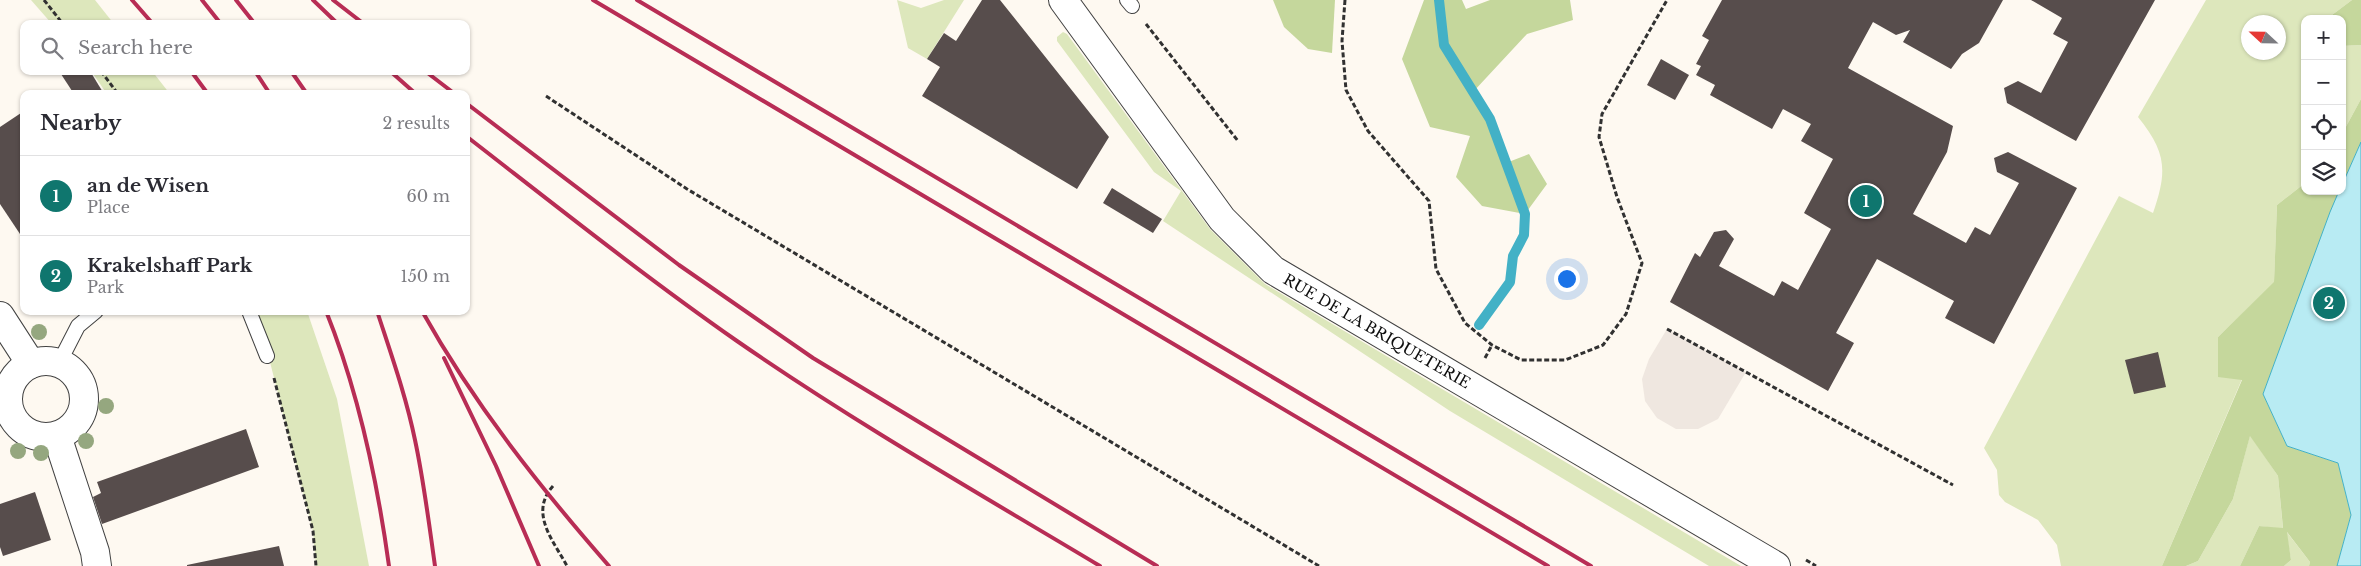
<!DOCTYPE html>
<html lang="en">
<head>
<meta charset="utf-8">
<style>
  :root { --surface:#fff; --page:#f7f7f7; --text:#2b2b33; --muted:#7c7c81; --line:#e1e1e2; --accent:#0f766e }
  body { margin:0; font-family:"Libre Baskerville",serif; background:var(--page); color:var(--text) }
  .controls { position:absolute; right:15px; top:15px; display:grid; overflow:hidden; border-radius:10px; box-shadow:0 1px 4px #0004 }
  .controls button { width:45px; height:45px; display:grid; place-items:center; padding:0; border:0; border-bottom:1px solid var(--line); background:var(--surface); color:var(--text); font:25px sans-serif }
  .compass { position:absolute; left:2241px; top:15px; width:45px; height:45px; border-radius:50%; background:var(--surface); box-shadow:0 1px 4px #0004; rotate:292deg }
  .you { position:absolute; left:1566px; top:278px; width:18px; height:18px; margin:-12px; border:4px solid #fff; border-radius:50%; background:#1a73e8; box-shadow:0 0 0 8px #1a73e833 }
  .badge { display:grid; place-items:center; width:32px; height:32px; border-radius:50%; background:var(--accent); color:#fff; font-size:16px; font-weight:700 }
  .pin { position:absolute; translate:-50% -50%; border:2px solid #fff; box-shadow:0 1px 5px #0006 }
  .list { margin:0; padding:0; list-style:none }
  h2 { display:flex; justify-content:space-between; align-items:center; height:65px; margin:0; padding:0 20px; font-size:21px }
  h2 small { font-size:16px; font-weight:400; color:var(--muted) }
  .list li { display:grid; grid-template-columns:32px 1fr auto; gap:15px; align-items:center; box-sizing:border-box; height:80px; padding:0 20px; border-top:1px solid var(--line) }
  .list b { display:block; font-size:19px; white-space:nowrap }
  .list p { margin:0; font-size:16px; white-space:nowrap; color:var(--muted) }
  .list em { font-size:16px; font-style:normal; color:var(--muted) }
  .icon { flex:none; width:28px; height:28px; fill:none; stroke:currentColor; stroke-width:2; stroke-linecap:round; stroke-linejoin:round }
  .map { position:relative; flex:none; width:2361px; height:566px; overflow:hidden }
  .search { position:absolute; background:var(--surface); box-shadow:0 1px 4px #0004; left:20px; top:20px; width:450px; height:55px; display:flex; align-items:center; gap:12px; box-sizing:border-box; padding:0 18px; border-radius:10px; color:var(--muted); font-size:19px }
  .panel { position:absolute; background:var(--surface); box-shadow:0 1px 4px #0004; left:20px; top:90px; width:450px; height:225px; border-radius:10px }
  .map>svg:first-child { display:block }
  .green { fill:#dde7bc; fill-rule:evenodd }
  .forest { fill:#c5d79c }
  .plaza { fill:#efe7e0 }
  .water { fill:#b8ebf3; stroke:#43b1c6 }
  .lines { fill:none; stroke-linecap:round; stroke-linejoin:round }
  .stream { stroke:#43b1c6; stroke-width:10 }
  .building { fill:#574d4c }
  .service-casing { stroke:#424242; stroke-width:16 }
  .minor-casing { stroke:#424242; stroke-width:30 }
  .path { stroke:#313131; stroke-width:3; stroke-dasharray:5 2.5; stroke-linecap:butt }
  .service { stroke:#fff; stroke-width:14 }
  .minor { stroke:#fff; stroke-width:28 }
  .rail { stroke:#b82d55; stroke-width:4 }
  .tree { fill:#95a77f }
  .labels { text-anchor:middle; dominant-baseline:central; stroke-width:5; stroke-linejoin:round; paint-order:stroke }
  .street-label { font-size:15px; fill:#0f0f0f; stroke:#fff }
</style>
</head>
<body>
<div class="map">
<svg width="2361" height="566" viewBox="0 0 2361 566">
  <rect width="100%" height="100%" fill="#fef9f1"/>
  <g class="green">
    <polygon points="31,0 95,0 114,24 52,24"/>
    <polygon points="897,0 921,8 944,0 964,0 927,59 908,48"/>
    <path d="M2206,0H2352L2332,15L2333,19H2305V183L2277,205L2274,283L2218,337L2242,379L2162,566H2061L2057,545L2038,520L2005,502L1999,495L1997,470L1984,448L2119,196L2153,213C2168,170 2166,152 2138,117ZM2248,22H2278V52H2248Z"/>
    <polygon points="1063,32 1067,34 1210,229 1265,284 1741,566 1709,566 1450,411 1163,221 1181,191 1154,172 1057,41 1057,37"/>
    <polygon points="2361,45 2361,99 2342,134 2342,46"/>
    <polygon points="91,71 152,71 170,94 107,94"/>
    <polygon points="257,311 307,311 337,399 369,566 316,566 313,531"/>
    <polygon points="2250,435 2278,476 2283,529 2259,526 2240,566 2186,566 2198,561 2233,499"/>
    <polygon points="2286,531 2310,562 2309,566 2284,566 2291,560"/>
  </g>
  <g class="forest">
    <polygon points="1273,0 1335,0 1332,53 1308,49 1284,27"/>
    <polygon points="1424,0 1462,0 1466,9 1490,0 1570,0 1573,20 1527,34 1473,92 1490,119 1506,163 1529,154 1547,184 1525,214 1482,206 1456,177 1470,136 1430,127 1402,59"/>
    <polygon points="2352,0 2361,0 2361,45 2342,46 2342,19 2333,19 2332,15"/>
    <polygon points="2361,99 2361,142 2342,185 2342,134"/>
    <polygon points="2305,183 2305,191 2339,191 2263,394 2287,446 2338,463 2351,515 2337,566 2309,566 2310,562 2287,532 2291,560 2284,566 2240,566 2259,526 2283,528 2278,476 2250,436 2233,499 2198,561 2186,566 2162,566 2242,380 2218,377 2218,337 2274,282 2277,205"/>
  </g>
  <polygon class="plaza" points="1667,329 1746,372 1718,419 1698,429 1676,429 1657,418 1645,401 1642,379 1649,359"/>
  <polygon class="water" points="2361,142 2361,566 2337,566 2351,515 2338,463 2287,446 2263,394 2330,212 2339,191 2342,191 2342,185"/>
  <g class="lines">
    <polyline class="stream" points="1439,0 1444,45 1490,119 1525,214 1524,235 1513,256 1510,282 1479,325"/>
  </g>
  <g class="building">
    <polygon points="982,0 1000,0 1109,137 1077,189 922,96 940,67 927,59 944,33 956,41"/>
    <polygon points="1722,0 2003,0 1979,43 1962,54 1951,69 1903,42 1910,30 1896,35 1873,22 1848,68 1953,126 1947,152 1913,214 1966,243 1975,227 1990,235 2019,183 1997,172 1994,158 2008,152 2077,188 1994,344 1945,318 1954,301 1877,259 1836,333 1854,343 1828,391 1670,302 1695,253 1700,257 1714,232 1726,230 1734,239 1719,266 1774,296 1782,281 1798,290 1831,229 1804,213 1833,159 1801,141 1811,124 1783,109 1772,129 1710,95 1715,85 1696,75 1701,66 1696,64 1709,40 1702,36"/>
    <polygon points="2031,0 2155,0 2076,141 2007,103 2004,88 2018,81 2041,93 2068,42 2053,34 2062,18"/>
    <polygon points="1661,59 1689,75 1675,100 1647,85"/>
    <polygon points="59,71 90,71 104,94 74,94"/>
    <polygon points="21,113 24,118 24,240 0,204 0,127"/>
    <polygon points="1112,188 1162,219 1153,233 1103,203"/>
    <polygon points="2158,352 2166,387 2134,394 2125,360"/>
    <polygon points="246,429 259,467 102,524 93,497 101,493 97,482"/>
    <polygon points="35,492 51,540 3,556 0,547 0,504"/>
    <polygon points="279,546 284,566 187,566 187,565"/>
  </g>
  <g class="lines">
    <defs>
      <g id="service">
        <polyline points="1127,0 1132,6"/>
        <polyline points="249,311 267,356"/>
        <polyline points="59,363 78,326 96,311"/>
      </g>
      <g id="minor">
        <polyline points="1063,0 1222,219 1273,270 1776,566"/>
        <polyline points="0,316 31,364"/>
        <circle cx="46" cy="399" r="38"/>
        <polyline points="57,436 95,552 97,566"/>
      </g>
    </defs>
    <use href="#service" class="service-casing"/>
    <use href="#minor" class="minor-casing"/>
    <g class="path">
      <polyline points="44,0 63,24"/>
      <polyline points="1345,0 1342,41 1346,90 1368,131 1429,201 1436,269 1465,323 1492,345 1521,360 1565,360 1603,345 1626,314 1642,263 1617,197 1599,137 1602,114 1667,0"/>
      <polyline points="1146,24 1238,141"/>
      <polyline points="101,71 118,94"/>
      <polyline points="546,96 687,189 1319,566"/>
      <polyline points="1667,329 1953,485"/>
      <polyline points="1485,358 1492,345"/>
      <polyline points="274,378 313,531 316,566"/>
      <polyline points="0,423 12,418"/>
      <path d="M553,486C529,513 553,540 567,566"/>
      <polyline points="1806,560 1816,566"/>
    </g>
    <use href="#service" class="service"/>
    <use href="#minor" class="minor"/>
    <g class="rail">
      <polyline points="132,0 153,24"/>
      <polyline points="202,0 221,24"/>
      <polyline points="236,0 255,24"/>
      <polyline points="313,0 338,24"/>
      <polyline points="333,0 364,24"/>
      <polyline points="593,0 1548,566"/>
      <polyline points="637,0 1591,566"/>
      <polyline points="191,71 208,94"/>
      <polyline points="255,71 270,94"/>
      <polyline points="291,71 307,94"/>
      <polyline points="390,71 416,94"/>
      <polyline points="425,71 455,94"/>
      <polyline points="466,103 679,265 813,358 1157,566"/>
      <path d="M466,136C555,205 644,276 737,341C854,422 978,493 1100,566"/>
      <path d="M326,311C359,393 377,479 389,566"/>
      <path d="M377,311C391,354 406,396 415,440C424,482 429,524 435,566"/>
      <path d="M422,311C474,404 539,486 609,566"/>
      <polyline points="444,358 496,466 539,566"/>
    </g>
  </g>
  <g class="tree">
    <circle cx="39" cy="332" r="8"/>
    <circle cx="106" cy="406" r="8"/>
    <circle cx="86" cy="441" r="8"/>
    <circle cx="18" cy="451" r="8"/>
    <circle cx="41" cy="453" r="8"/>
  </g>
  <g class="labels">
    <g class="street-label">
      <text transform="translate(1377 331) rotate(30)">RUE DE LA BRIQUETERIE</text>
    </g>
  </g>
</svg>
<div class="controls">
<button>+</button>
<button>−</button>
<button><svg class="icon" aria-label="locate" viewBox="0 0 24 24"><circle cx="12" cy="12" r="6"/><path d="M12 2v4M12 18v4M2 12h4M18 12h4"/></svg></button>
<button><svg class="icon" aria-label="layers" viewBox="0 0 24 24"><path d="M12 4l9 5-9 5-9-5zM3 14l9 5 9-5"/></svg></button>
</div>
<svg class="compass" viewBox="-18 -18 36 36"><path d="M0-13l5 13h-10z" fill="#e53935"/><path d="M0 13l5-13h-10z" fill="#7c7c81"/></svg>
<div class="you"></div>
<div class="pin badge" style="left:1866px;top:201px">1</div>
<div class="pin badge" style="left:2329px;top:303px">2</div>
<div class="search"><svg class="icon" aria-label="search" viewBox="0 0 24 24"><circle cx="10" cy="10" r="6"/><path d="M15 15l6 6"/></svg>Search here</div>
<section class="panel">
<h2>Nearby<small>2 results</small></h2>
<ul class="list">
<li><span class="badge">1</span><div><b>an de Wisen</b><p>Place</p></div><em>60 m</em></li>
<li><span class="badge">2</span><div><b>Krakelshaff Park</b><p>Park</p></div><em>150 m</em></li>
</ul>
</section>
</div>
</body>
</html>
